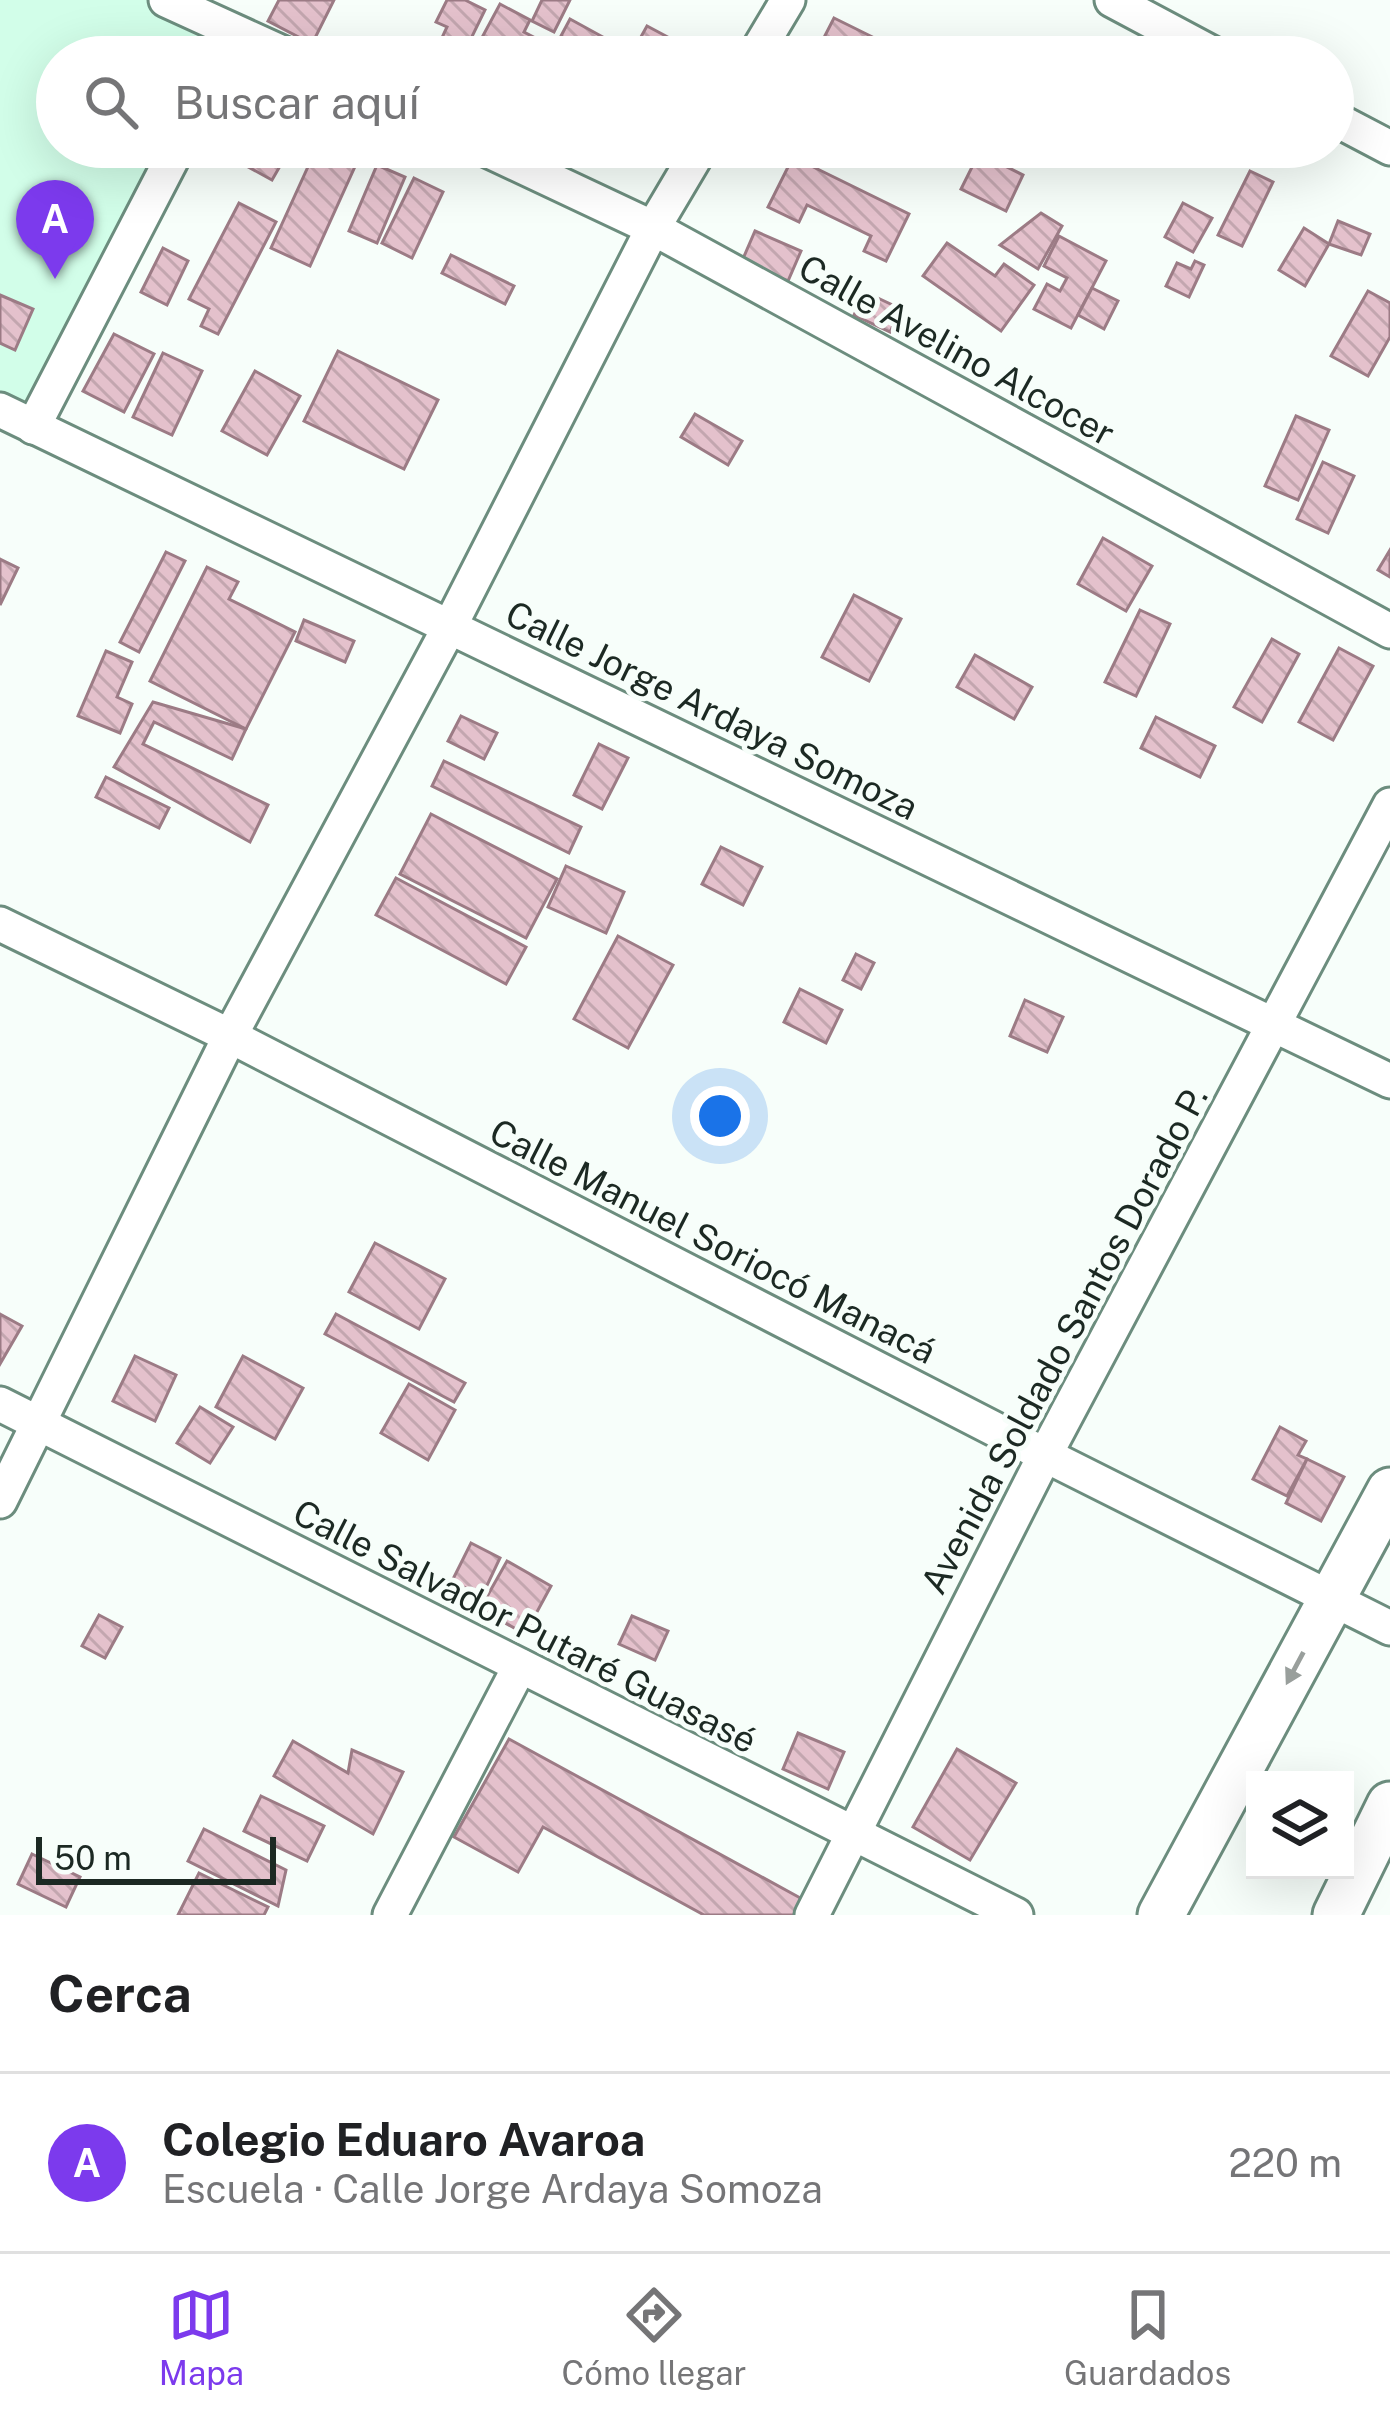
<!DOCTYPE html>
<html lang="es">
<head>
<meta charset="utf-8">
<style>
  :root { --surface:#fff; --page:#f2f2f2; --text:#202124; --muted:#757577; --line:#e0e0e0; --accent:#7c3aed }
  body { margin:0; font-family:"Public Sans",sans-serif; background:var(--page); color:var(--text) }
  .controls { position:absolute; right:36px; bottom:36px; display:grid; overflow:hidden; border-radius:0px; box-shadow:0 12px 48px #0002 }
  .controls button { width:108px; height:108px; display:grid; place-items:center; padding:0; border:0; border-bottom:3px solid var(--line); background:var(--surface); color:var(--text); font:60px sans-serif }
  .scale { position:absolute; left:36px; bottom:30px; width:240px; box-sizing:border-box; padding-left:12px; border:6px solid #1c2923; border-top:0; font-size:33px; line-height:42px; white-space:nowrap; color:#1c2923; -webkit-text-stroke:9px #f7fefa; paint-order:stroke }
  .you { position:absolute; left:720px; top:1116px; width:42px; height:42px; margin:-30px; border:9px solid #fff; border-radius:50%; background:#1a73e8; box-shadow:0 0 0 18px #1a73e833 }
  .badge { display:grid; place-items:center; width:78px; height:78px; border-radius:50%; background:var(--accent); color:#fff; font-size:39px; font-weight:700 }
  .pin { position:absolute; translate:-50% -99px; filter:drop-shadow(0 3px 6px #0008) }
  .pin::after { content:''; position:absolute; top:63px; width:42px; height:36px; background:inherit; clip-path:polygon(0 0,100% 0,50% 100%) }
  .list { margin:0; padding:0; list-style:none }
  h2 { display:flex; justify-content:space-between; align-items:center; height:156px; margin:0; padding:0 48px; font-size:51px }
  h2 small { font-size:39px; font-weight:400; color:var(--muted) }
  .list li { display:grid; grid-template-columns:78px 1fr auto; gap:36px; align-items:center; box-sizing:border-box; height:180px; padding:0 48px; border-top:3px solid var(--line) }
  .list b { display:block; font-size:45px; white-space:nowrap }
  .list p { margin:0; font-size:39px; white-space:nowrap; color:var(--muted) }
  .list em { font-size:39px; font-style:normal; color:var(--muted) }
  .icon { flex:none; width:66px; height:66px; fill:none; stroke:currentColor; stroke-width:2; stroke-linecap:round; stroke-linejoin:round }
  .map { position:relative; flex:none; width:1390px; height:1915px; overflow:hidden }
  .search { position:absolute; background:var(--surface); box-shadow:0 12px 48px #0002; left:36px; right:36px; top:36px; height:132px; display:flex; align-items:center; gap:30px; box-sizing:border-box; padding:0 42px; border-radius:66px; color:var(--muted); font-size:45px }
  .sheet { height:336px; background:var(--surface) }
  nav { display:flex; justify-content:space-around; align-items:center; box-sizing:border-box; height:168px; border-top:3px solid var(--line); background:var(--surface); font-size:33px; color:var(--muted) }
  nav a { display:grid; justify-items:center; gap:6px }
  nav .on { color:var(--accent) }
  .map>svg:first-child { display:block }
  .built { fill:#d2fee9 }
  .building { fill:url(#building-back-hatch); stroke:#9c7b85; stroke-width:3 }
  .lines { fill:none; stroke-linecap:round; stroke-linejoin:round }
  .street-casing { stroke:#6c8d7e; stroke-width:39 }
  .secondary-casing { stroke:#6c8d7e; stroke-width:51 }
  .street { stroke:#fff; stroke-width:33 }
  .secondary { stroke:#fff; stroke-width:45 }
  .oneway { fill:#999f9c }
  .labels { text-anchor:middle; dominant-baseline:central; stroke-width:10; stroke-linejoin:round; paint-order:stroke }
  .street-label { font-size:36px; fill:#1c2923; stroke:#f7fefa }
</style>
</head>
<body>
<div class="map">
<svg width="1390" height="1915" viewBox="0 0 1390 1915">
  <defs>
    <pattern id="building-back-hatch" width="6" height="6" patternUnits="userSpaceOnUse" patternTransform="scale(3)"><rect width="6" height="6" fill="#e4c1cc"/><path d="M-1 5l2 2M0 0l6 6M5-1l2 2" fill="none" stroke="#c3a6af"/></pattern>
  </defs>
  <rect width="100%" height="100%" fill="#f7fefa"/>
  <polygon class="built" points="0,0 166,0 237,32 224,57 57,57 57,147 178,147 33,427 0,410"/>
  <g class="building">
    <polygon points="279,0 334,0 312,44 268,21"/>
    <polygon points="447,0 465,0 485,10 462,57 433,57 447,27 436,22"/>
    <polygon points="542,0 570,0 554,32 532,21"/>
    <polygon points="500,4 530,20 524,32 572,57 506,57 479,43"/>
    <polygon points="834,18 913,57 814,57"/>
    <polygon points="570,19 632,53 647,26 679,43 671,57 599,57 561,36"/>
    <polygon points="212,147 291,147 272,180"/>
    <polygon points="317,147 353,147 362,151 310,266 271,248"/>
    <polygon points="979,153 1023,175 1006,211 961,189"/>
    <polygon points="793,157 909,214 886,261 864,251 871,236 807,205 799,222 768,207"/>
    <polygon points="377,165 405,177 377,243 349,231"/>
    <polygon points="1250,171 1273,182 1242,246 1218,235"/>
    <polygon points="414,178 443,192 412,258 382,243"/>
    <polygon points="239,203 276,222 218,334 201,326 209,309 189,299"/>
    <polygon points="1183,203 1212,218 1193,252 1165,237"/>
    <polygon points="1041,213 1062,226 1038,269 1000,245"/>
    <polygon points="1338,221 1370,234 1361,255 1329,244"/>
    <polygon points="1304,228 1329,244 1305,286 1279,270"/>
    <polygon points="755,231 801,251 788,281 742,261"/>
    <polygon points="1059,236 1106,261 1071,328 1034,309 1047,284 1060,291 1067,278 1044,266"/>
    <polygon points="947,243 995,276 1004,264 1034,285 1001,331 923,276"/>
    <polygon points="163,248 188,261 167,305 141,292"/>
    <polygon points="451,255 514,286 505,304 442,273"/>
    <polygon points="1195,261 1204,265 1189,297 1166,286 1177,263 1191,269"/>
    <polygon points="1092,288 1118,301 1104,329 1078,315"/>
    <polygon points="1368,291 1390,303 1390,337 1368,376 1331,356"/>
    <polygon points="865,292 901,309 890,332 854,315"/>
    <polygon points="0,295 33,309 15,350 0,343"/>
    <polygon points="114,334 154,354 124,412 83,391"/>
    <polygon points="338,351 438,400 404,469 304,421"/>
    <polygon points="163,353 202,371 172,435 133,417"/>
    <polygon points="255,371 300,396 267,455 222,431"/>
    <polygon points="695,414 742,441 728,465 681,437"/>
    <polygon points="1296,416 1329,430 1298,500 1265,486"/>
    <polygon points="1323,462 1354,476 1328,533 1297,519"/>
    <polygon points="1103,538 1152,566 1126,611 1078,584"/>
    <polygon points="1390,550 1390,577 1378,570"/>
    <polygon points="166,552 185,561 139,652 120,642"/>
    <polygon points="0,559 18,568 0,605"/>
    <polygon points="207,567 238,582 229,599 295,632 246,729 150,681"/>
    <polygon points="854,595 901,619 869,681 822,657"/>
    <polygon points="1140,610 1170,624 1136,696 1105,682"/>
    <polygon points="304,620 354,641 345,662 296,641"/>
    <polygon points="1272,639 1299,654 1262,722 1234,707"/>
    <polygon points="1339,648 1373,666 1333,740 1299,722"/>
    <polygon points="106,651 132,662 117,697 132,704 120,733 78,716"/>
    <polygon points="975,655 1032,687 1014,719 957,687"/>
    <polygon points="153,702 246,729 232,759 154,722 143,744 268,805 250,842 114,767"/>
    <polygon points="461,716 497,733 484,759 448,741"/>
    <polygon points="1156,717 1215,746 1200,777 1141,748"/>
    <polygon points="599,744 628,758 602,809 574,795"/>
    <polygon points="444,761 581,827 569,853 432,786"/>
    <polygon points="106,777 169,808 159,828 96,797"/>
    <polygon points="431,814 557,879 526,938 400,874"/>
    <polygon points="721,847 762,867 743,905 702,884"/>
    <polygon points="566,866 624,892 606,933 548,907"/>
    <polygon points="396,878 526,947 506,984 376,915"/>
    <polygon points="618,936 673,965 628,1048 574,1019"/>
    <polygon points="856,954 874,963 861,989 843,980"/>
    <polygon points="800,989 842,1010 826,1043 784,1022"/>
    <polygon points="1025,1000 1063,1017 1047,1052 1010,1036"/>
    <polygon points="375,1243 445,1279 419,1329 349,1292"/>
    <polygon points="0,1314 22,1326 0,1364"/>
    <polygon points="336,1314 465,1383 454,1402 325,1334"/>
    <polygon points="135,1356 176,1375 155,1421 113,1401"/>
    <polygon points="243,1356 303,1388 275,1439 216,1407"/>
    <polygon points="409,1384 455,1410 428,1460 381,1433"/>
    <polygon points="200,1407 233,1427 210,1463 177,1443"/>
    <polygon points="1280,1427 1306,1441 1298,1455 1307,1459 1287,1496 1253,1479"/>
    <polygon points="1307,1459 1344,1477 1321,1521 1286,1503"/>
    <polygon points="471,1543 500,1558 482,1596 452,1581"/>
    <polygon points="507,1561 551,1586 525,1634 480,1609"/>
    <polygon points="99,1615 122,1627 105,1658 82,1646"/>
    <polygon points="632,1616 668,1631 655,1660 619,1644"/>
    <polygon points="798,1733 844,1752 828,1789 783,1769"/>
    <polygon points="509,1739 804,1900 796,1915 704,1915 543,1827 518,1872 454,1837"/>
    <polygon points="293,1741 348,1773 352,1750 403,1772 373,1834 274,1776"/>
    <polygon points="957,1749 1016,1783 970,1860 913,1827"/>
    <polygon points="261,1796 324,1826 307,1861 244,1831"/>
    <polygon points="204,1829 286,1870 278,1906 188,1861"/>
    <polygon points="32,1854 80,1877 66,1907 18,1884"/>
    <polygon points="199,1873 268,1907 264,1915 178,1915"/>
  </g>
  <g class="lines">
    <defs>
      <g id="street">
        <polyline points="166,0 291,57"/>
        <polyline points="1112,0 1219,57"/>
        <polyline points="754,57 788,0"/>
        <polyline points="1333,118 1390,148"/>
        <polyline points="481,147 653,228 1390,631"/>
        <polyline points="0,410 1390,1081"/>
        <polyline points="33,427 178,147"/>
        <polyline points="0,924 230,1036 1045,1455 1390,1628"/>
        <polyline points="0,1404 1016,1915"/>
        <polyline points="0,1501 230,1036 450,626 653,228 701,147"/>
        <polyline points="390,1915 520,1666"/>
        <polyline points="812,1915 1045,1455 1390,805"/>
      </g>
      <g id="secondary">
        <polyline points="1161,1915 1390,1491"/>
        <polyline points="1336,1915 1390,1805"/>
      </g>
    </defs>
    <use href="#street" class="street-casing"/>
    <use href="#secondary" class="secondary-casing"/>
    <use href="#street" class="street"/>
    <use href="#secondary" class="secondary"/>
  </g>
  <defs><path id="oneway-solid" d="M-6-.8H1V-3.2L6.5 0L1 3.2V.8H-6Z" transform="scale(3)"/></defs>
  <use class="oneway" href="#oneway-solid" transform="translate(1295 1668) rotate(118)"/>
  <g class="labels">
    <g class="street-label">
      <text transform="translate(957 350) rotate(29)">Calle Avelino Alcocer</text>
      <text transform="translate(712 710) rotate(26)">Calle Jorge Ardaya Somoza</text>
      <text transform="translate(713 1241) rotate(27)">Calle Manuel Soriocó Manacá</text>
      <text transform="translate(1064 1340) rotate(-62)">Avenida Soldado Santos Dorado P.</text>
      <text transform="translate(525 1626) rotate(27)">Calle Salvador Putaré Guasasé</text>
    </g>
  </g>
</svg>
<div class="controls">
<button><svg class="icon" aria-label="layers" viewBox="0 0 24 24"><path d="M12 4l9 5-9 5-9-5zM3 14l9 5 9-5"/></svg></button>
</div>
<div class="scale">50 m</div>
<div class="you"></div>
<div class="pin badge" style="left:55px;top:279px">A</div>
<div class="search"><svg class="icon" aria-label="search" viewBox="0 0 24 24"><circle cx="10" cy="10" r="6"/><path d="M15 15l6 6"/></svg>Buscar aquí</div>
</div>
<section class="sheet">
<h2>Cerca<small></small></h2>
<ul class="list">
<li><span class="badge">A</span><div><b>Colegio Eduaro Avaroa</b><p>Escuela · Calle Jorge Ardaya Somoza</p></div><em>220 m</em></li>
</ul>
</section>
<nav>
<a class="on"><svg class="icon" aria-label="map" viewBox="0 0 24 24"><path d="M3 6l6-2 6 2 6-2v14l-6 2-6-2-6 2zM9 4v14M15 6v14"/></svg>Mapa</a>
<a><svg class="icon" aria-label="directions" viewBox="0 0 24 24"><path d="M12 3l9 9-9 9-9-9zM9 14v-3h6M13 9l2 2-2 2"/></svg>Cómo llegar</a>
<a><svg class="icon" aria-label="saved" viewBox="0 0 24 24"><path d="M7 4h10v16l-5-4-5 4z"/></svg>Guardados</a>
</nav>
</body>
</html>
